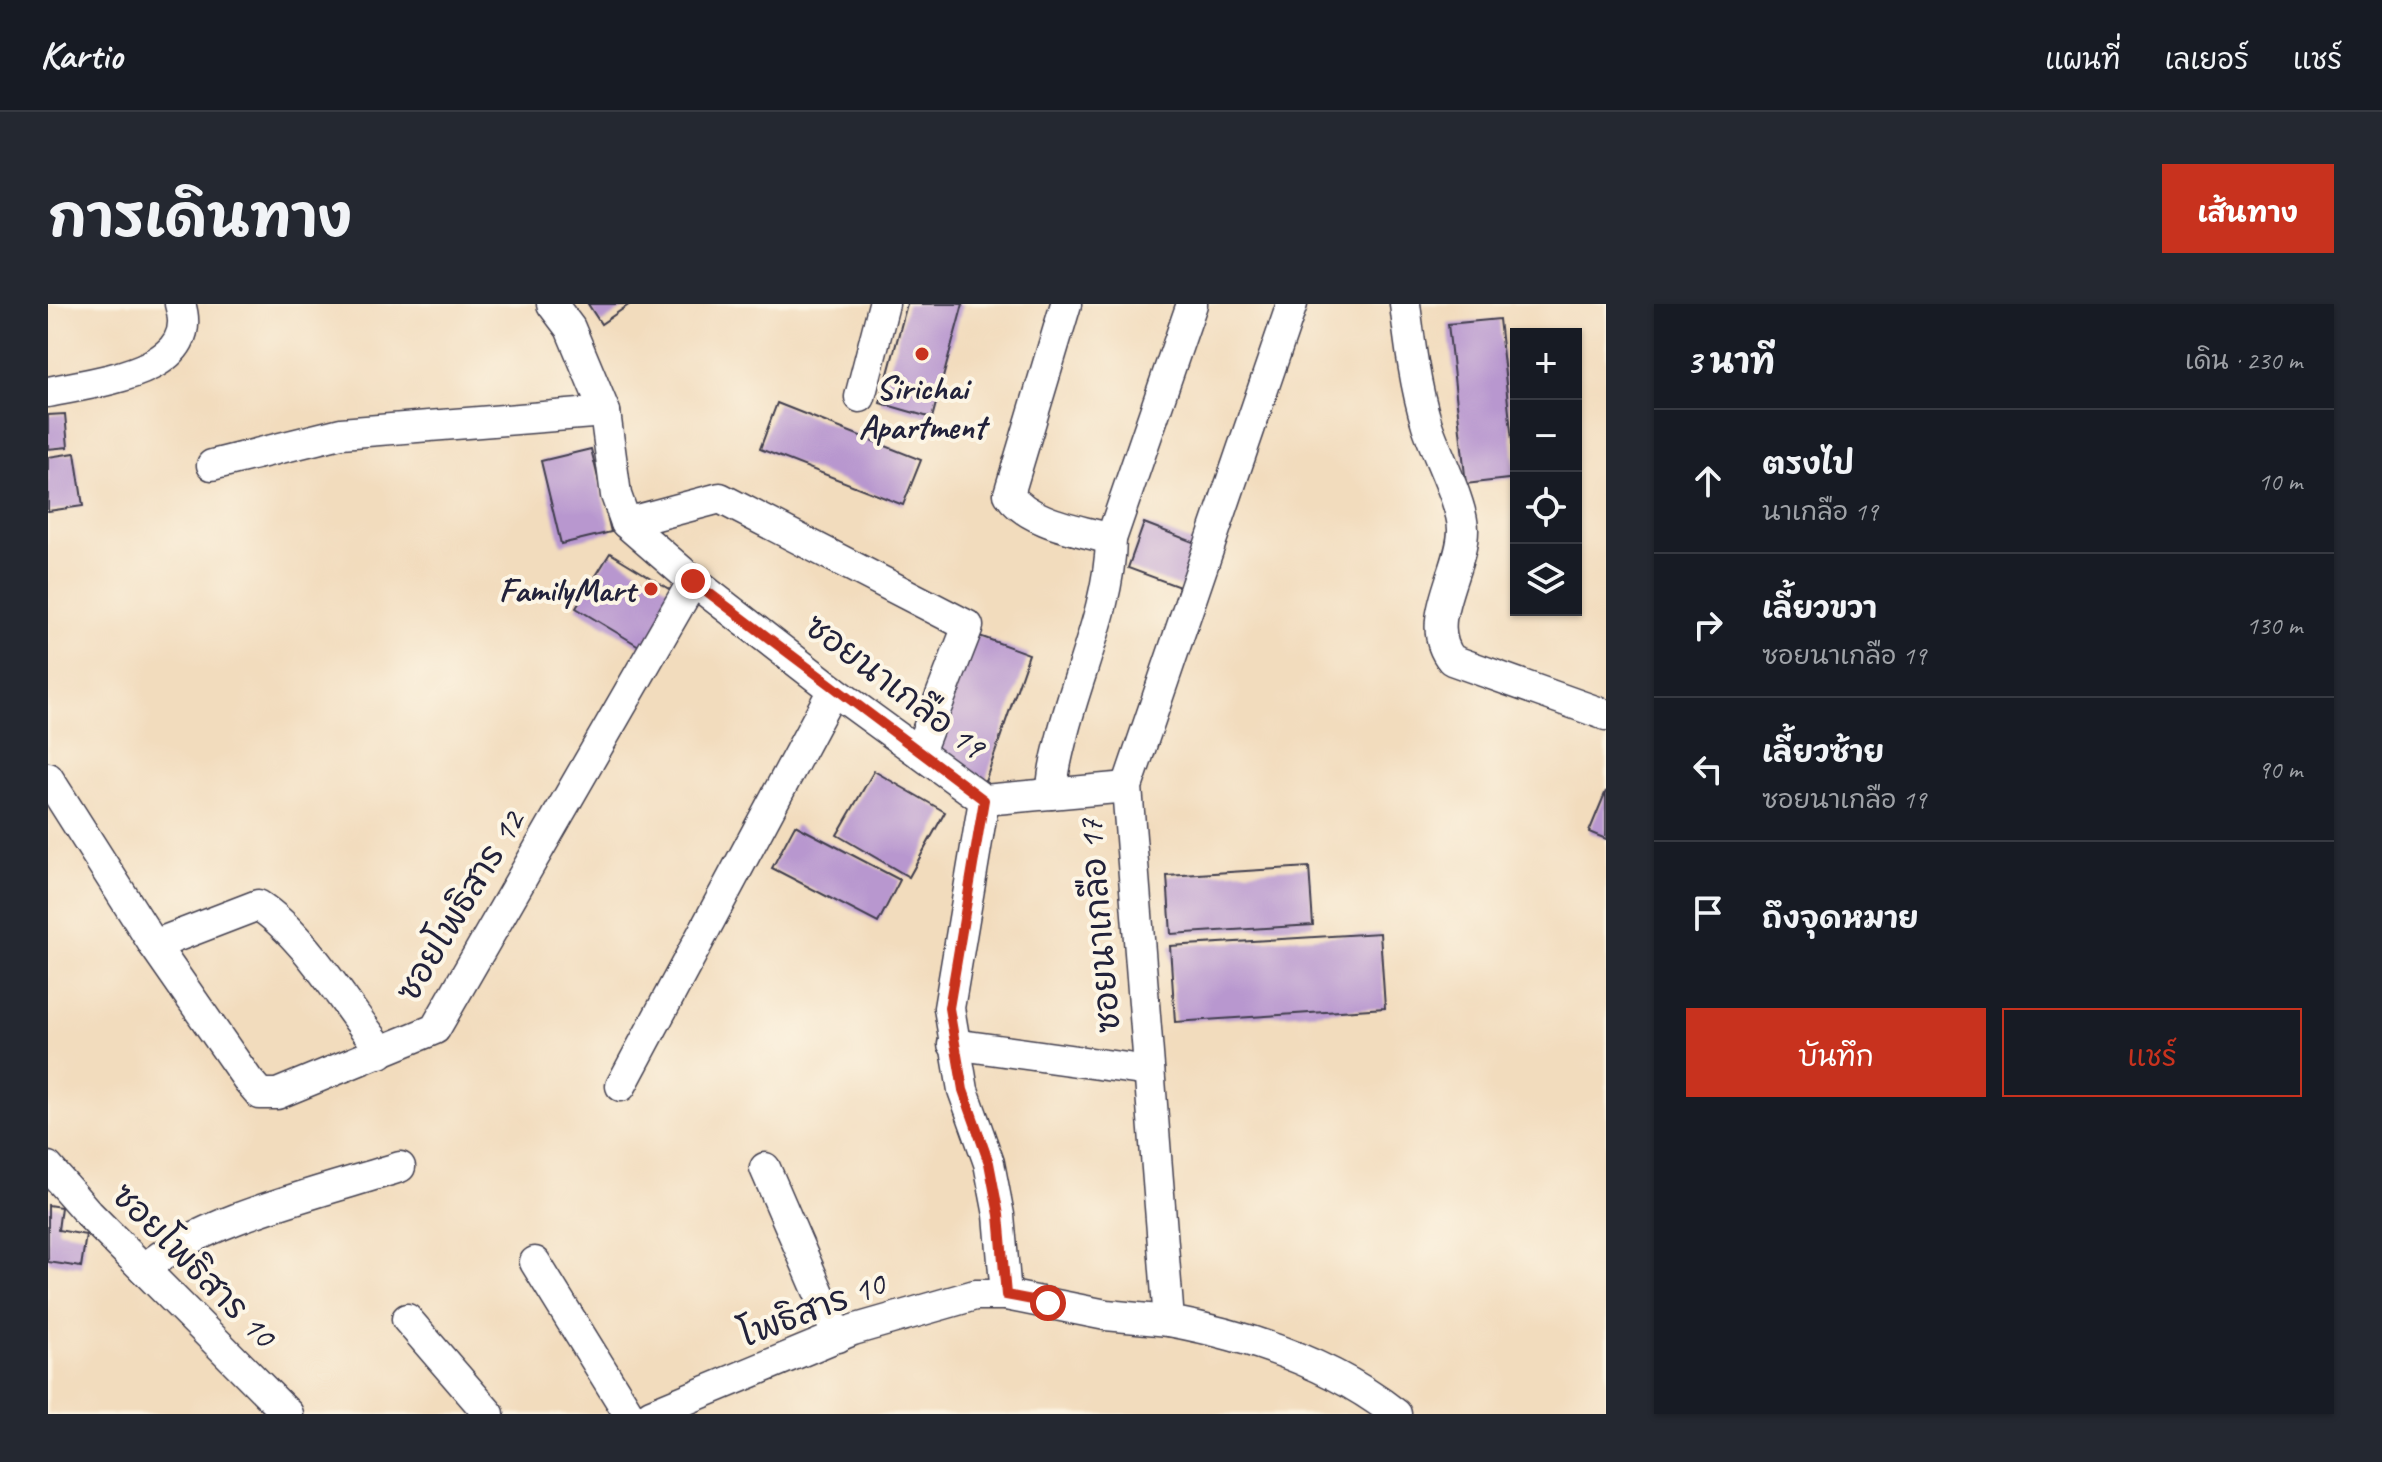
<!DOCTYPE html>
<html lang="th">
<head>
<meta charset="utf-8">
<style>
  :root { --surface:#171b24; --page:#242831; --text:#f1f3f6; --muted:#9ea1a6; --line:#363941; --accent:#c8321e }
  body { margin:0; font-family:Caveat,"Playpen Sans Thai",sans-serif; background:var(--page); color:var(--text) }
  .controls { position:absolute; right:24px; top:24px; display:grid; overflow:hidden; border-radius:0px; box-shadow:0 2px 6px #0004 }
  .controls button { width:72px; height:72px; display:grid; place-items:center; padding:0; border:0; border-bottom:2px solid var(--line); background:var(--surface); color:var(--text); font:40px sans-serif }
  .stop { position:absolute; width:24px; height:24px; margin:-18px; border:6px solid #c8321e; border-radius:50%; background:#fff }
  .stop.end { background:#c8321e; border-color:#fff; box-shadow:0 2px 8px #0008 }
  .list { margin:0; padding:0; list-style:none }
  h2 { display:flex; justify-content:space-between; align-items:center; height:104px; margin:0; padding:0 32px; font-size:34px }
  h2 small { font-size:26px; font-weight:400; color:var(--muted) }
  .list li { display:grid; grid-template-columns:52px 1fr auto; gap:24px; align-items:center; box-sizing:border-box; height:144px; padding:0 32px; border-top:2px solid var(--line) }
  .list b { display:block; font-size:30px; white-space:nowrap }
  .list p { margin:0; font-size:26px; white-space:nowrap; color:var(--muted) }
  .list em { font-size:26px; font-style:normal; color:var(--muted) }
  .actions { display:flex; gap:16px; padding:24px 32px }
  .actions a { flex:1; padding:18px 0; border:2px solid var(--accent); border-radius:0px; text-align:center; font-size:28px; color:var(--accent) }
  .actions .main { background:var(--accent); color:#fff }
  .icon { flex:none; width:44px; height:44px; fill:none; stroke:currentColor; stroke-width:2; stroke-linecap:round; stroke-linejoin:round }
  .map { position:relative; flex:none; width:1558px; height:1110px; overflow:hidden; border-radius:0px }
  header { display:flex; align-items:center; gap:48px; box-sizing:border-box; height:112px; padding:0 40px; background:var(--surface); border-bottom:2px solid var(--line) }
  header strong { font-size:38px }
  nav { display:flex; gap:44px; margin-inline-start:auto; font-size:28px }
  .intro { display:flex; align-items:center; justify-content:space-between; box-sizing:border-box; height:192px; padding:0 48px }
  h1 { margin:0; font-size:56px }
  .button { padding:20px 36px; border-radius:0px; background:var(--accent); color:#fff; font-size:28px; font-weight:700 }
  main { display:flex; gap:48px; padding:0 48px }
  aside { flex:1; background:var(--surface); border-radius:0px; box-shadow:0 2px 6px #0004 }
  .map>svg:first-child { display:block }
  .building { fill:#b897cf }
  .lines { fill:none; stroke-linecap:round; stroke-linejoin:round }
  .minor-casing { stroke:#413e4e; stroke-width:33 }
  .minor { stroke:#fff; stroke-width:30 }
  .route { stroke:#c8321e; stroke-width:10 }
  .poi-dot { fill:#c8321e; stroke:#fcf5e5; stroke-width:3 }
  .labels { text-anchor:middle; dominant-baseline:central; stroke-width:8; stroke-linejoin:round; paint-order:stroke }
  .poi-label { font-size:34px; font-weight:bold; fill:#22223b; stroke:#fcf5e5 }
  .street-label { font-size:34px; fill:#22223b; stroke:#fcf5e5 }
</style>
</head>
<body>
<header>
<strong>Kartio</strong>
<nav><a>แผนที่</a><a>เลเยอร์</a><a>แชร์</a></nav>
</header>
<div class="intro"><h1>การเดินทาง</h1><a class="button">เส้นทาง</a></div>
<main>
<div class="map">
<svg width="1558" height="1110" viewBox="0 0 1558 1110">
  <rect width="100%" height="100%" fill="#fcf5e5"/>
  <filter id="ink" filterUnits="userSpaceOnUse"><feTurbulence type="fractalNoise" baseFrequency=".0125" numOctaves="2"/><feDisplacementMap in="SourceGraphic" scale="16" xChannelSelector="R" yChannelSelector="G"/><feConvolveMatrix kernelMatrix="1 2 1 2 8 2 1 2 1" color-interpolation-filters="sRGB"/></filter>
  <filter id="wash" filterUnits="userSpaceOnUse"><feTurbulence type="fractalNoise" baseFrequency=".006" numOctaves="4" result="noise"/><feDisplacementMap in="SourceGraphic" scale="32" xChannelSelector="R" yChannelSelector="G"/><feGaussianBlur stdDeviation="1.8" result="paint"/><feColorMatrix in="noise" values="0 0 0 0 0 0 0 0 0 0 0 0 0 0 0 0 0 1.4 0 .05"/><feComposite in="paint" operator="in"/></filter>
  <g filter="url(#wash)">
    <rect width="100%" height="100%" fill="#f2dcbd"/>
    <g id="blocks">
      <g class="building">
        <polygon points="540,0 582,0 553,20"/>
        <polygon points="859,0 915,0 884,114 832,99"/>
        <polygon points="1451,15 1468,174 1418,180 1400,20"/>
        <polygon points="729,99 873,156 855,201 712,145"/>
        <polygon points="17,110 20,143 0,145 0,111"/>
        <polygon points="543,145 563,228 513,240 493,157"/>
        <polygon points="27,149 35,202 0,207 0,153"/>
        <polygon points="1096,219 1153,241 1137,285 1080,264"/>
        <polygon points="562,249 629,290 596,345 528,304"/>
        <polygon points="926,330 981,350 937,478 886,444"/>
        <polygon points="826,467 897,508 861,573 789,531"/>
        <polygon points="1558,487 1558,535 1541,528"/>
        <polygon points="747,521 852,576 830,619 724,564"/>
        <polygon points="1261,563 1265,621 1123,630 1119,572"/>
        <polygon points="1332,629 1337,704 1127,718 1122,642"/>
        <polygon points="0,901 13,903 10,926 38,931 33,963 0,958"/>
      </g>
    </g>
  </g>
  <g filter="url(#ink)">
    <use href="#blocks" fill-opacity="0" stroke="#413e4e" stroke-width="2"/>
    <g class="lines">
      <defs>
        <g id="minor">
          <polyline points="504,0 522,24 557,108 568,191 578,219 645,277 785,386 936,496 901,704 915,786 941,859 951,911 958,991"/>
          <path d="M1018,0L961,190C980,219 1031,226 1063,235"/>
          <path d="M1244,0L1079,483L1121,1017C1201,1032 1283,1059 1348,1110"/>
          <path d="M1357,0C1362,41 1367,82 1379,121C1388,149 1415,200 1415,226C1415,267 1373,319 1404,356L1558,411"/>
          <path d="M0,88C45,78 155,69 132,0"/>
          <polyline points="812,93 836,0"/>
          <polyline points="164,161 293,129 557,108"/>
          <polyline points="578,219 672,194 920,322 871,448"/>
          <polyline points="0,474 106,641 200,776 212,790 229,790 387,725 645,277"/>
          <path d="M1004,490C1004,469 1010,449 1015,429C1031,366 1062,300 1063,235L1144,0"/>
          <polyline points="936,496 1079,483"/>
          <path d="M106,641L210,601C254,629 294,696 327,738L332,749"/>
          <polyline points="905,740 1101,767"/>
          <polyline points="573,782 785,386"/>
          <polyline points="0,863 41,910 240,1110"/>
          <polyline points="717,864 790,1033"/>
          <polyline points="487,958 581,1110"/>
          <path d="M96,965C154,915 277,887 352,863"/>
          <polyline points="359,1015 441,1110"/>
          <polyline points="603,1110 805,1026 927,991 958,991 1058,1011 1121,1017"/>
        </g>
      </defs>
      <use href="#minor" class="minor-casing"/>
      <use href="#minor" class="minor"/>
    </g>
  </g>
  <g class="lines" filter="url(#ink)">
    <polyline class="route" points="645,277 936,496 901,704 915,786 941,859 951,911 958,991 1000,999"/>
  </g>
  <g class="poi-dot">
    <circle cx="874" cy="50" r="8"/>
    <circle cx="603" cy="285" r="8"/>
  </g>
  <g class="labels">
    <g class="poi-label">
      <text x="874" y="83">Sirichai<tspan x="874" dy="39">Apartment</tspan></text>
      <text x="587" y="285" text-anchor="end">FamilyMart</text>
    </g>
    <g class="street-label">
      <text transform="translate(847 382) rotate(37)">ซอยนาเกลือ 19</text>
      <text transform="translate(412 602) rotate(-59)">ซอยโพธิสาร 12</text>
      <text transform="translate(1051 622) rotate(-95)">ซอยนาเกลือ 17</text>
      <text transform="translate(146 961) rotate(45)">ซอยโพธิสาร 10</text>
      <text transform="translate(764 1005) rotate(-21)">โพธิสาร 10</text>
    </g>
  </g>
</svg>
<div class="controls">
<button>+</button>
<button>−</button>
<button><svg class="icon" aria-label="locate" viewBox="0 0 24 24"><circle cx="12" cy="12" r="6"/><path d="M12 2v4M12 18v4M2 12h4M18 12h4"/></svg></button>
<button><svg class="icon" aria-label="layers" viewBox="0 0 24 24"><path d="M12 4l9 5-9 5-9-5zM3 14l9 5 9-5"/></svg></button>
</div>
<div class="stop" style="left:1000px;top:999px"></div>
<div class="stop end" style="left:645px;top:277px"></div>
</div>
<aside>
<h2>3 นาที<small>เดิน · 230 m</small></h2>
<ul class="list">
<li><svg class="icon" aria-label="ahead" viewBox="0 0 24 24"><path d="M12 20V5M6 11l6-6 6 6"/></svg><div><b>ตรงไป</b><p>นาเกลือ 19</p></div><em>10 m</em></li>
<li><svg class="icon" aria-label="right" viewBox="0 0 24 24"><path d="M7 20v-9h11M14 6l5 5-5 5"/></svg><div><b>เลี้ยวขวา</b><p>ซอยนาเกลือ 19</p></div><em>130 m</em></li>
<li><svg class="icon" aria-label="left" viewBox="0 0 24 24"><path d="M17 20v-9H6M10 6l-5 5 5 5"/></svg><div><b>เลี้ยวซ้าย</b><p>ซอยนาเกลือ 19</p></div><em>90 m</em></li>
<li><svg class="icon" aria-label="arrive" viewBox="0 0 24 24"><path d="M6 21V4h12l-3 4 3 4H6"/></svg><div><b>ถึงจุดหมาย</b></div></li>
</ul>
<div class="actions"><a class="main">บันทึก</a><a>แชร์</a></div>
</aside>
</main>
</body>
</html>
